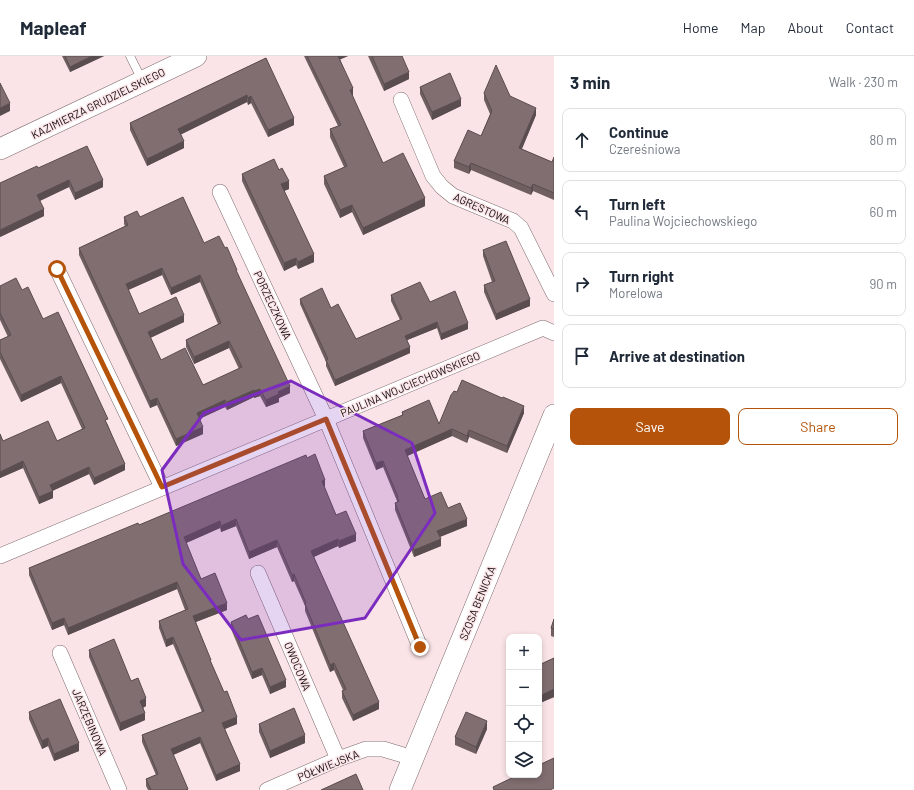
<!DOCTYPE html>
<html lang="en">
<head>
<meta charset="utf-8">
<style>
  :root { --surface:#fff; --page:#f2f2f3; --text:#1f2937; --muted:#747a83; --line:#e0e1e3; --accent:#b45309 }
  body { margin:0; font-family:Barlow,sans-serif; background:var(--page); color:var(--text) }
  .controls { position:absolute; right:12px; bottom:12px; display:grid; overflow:hidden; border-radius:8px; box-shadow:0 2px 6px #0003 }
  .controls button { width:36px; height:36px; display:grid; place-items:center; padding:0; border:0; border-bottom:1px solid var(--line); background:var(--surface); color:var(--text); font:20px sans-serif }
  .stop { position:absolute; width:12px; height:12px; margin:-9px; border:3px solid #b45309; border-radius:50%; background:#fff }
  .stop.end { background:#b45309; border-color:#fff; box-shadow:0 1px 4px #0008 }
  .list { margin:0; padding:0; list-style:none }
  h2 { display:flex; justify-content:space-between; align-items:center; height:52px; margin:0; padding:0 16px; font-size:17px }
  h2 small { font-size:13px; font-weight:400; color:var(--muted) }
  .list li { display:grid; grid-template-columns:26px 1fr auto; gap:12px; align-items:center; box-sizing:border-box; height:64px; margin:0 8px 8px; padding:0 8px; border:1px solid var(--line); border-radius:8px }
  .list b { display:block; font-size:15px; white-space:nowrap }
  .list p { margin:0; font-size:13px; white-space:nowrap; color:var(--muted) }
  .list em { font-size:13px; font-style:normal; color:var(--muted) }
  .actions { display:flex; gap:8px; padding:12px 16px }
  .actions a { flex:1; padding:9px 0; border:1px solid var(--accent); border-radius:8px; text-align:center; font-size:14px; color:var(--accent) }
  .actions .main { background:var(--accent); color:#fff }
  .icon { flex:none; width:22px; height:22px; fill:none; stroke:currentColor; stroke-width:2; stroke-linecap:round; stroke-linejoin:round }
  .map { position:relative; flex:none; width:554px; height:734px; overflow:hidden }
  header { display:flex; align-items:center; gap:24px; box-sizing:border-box; height:56px; padding:0 20px; background:var(--surface); border-bottom:1px solid var(--line) }
  header strong { font-size:19px }
  nav { display:flex; gap:22px; margin-inline-start:auto; font-size:14px }
  main { display:flex }
  aside { flex:1; background:var(--surface) }
  .map>svg:first-child { display:block }
  .lines { fill:none; stroke-linecap:round; stroke-linejoin:round }
  .lane-casing { stroke:#7e6b6d; stroke-width:9 }
  .street-casing { stroke:#7e6b6d; stroke-width:16 }
  .secondary-casing { stroke:#7e6b6d; stroke-width:22 }
  .lane { stroke:#fff; stroke-width:8 }
  .street { stroke:#fff; stroke-width:15 }
  .secondary { stroke:#fff; stroke-width:21 }
  .wall { fill:#6f5f61; fill-rule:evenodd }
  .shaded-wall { fill:#5a4d4f }
  .building { fill:#816e71; stroke:#5a4d4f; fill-rule:evenodd }
  .route { stroke:#b45309; stroke-width:5 }
  .marked { fill:#7b2cbf; fill-opacity:0.2; stroke:#7b2cbf; stroke-width:3; stroke-linejoin:round }
  .labels { text-anchor:middle; dominant-baseline:central; stroke-width:3; stroke-linejoin:round; paint-order:stroke }
  .street-label { font-size:11px; fill:#10090a; stroke:#fae4e7 }
</style>
</head>
<body>
<header>
<strong>Mapleaf</strong>
<nav><a>Home</a><a>Map</a><a>About</a><a>Contact</a></nav>
</header>
<main>
<div class="map">
<svg width="554" height="734" viewBox="0 0 554 734">
  <rect width="100%" height="100%" fill="#fae4e7"/>
  <g class="lines">
    <defs>
      <polyline id="lane" points="130,0 142,24"/>
      <g id="street">
        <polyline points="401,44 433,120 442,131 453,140 513,165 521,172 554,238"/>
        <polyline points="220,136 326,363 420,591"/>
        <polyline points="57,213 162,431"/>
        <polyline points="0,500 543,272 554,277"/>
        <polyline points="258,517 338,703"/>
        <polyline points="60,597 119,734"/>
        <polyline points="267,734 338,703 366,693 383,693 413,702"/>
      </g>
      <g id="secondary">
        <polyline points="0,93 196,0"/>
        <polyline points="400,734 554,359"/>
      </g>
    </defs>
    <use href="#lane" class="lane-casing"/>
    <use href="#street" class="street-casing"/>
    <use href="#secondary" class="secondary-casing"/>
    <use href="#lane" class="lane"/>
    <use href="#street" class="street"/>
    <use href="#secondary" class="secondary"/>
  </g>
  <g class="wall">
    <polygon points="62,0 104,0 70,16"/>
    <polygon points="304,0 348,0 340,3 353,40 352,40 383,107 425,150 363,179 352,156 340,162 324,128 324,120 344,111 330,81 330,73 338,70"/>
    <polygon points="368,0 402,0 409,23 384,35"/>
    <polygon points="266,2 294,69 268,81 251,47 248,49 247,46 181,78 184,92 147,110 130,74 130,67"/>
    <polygon points="420,31 461,50 432,64 420,38"/>
    <polygon points="484,37 510,40 536,59 522,93 552,106 554,101 554,144 533,135 531,139 471,114 469,118 454,112 454,105 481,80 490,58 484,44"/>
    <polygon points="38,112 103,131 75,144 69,131 40,145 44,160 0,181"/>
    <polygon points="279,114 289,133 284,135 314,206 298,213 296,209 284,215 242,125 242,118"/>
    <path d="M124,161H140L204,187L237,218L290,337L279,342V346L266,351L260,340L254,342V341L227,354L225,351L199,363L203,378L176,390L157,349L150,352L79,199V192L125,170L124,168ZM162,219L171,239L200,226L218,268L186,284V291L194,308L229,292L239,313L203,329L161,304L150,282L184,266L139,258L128,234Z"/>
    <polygon points="483,194 530,250 496,264 484,236 484,229 492,226 483,200"/>
    <polygon points="0,230 22,234 43,263 108,369 125,414 94,429 89,418 52,435 53,442 39,448 23,412 0,422 0,378 3,385 57,385 82,373 61,327 21,346 0,303 0,284 8,281 0,264"/>
    <polygon points="391,239 430,246 468,273 441,284 437,272 407,284 410,297 335,330 326,310 326,306 300,248 300,243 331,252 356,283 400,264 391,245"/>
    <polygon points="457,336 524,357 507,397 469,381 467,387 452,380 407,400 425,443 448,452 467,470 440,481 441,490 414,501 395,454 395,447 397,446 397,445 383,411 376,414 363,382 363,375 402,359 402,356 439,368"/>
    <polygon points="307,402 325,430 324,431 336,459 356,485 339,492 338,490 314,501 379,653 353,665 342,642 342,635 343,634 334,614 330,616 305,555 305,550 294,525 292,526 277,491 249,503 236,470 221,476 220,472 186,487 201,523 227,554 196,566 211,607 237,668 225,673 240,715 216,725 200,687 173,699 188,734 148,734 146,730 146,723 156,719 142,686 142,679 202,656 173,588 166,591 159,572 159,565 185,554 177,533 68,579 64,569 52,574 29,519 29,512 139,469"/>
    <polygon points="248,563 286,631 270,638 262,619 252,623 231,573 231,566"/>
    <polygon points="554,563 554,581 551,580 551,572"/>
    <polygon points="89,594 131,625 146,650 143,652 145,664 120,675 89,601"/>
    <polygon points="554,602 554,641 540,647 539,645 539,609"/>
    <polygon points="29,656 79,695 54,705 48,690 42,693 29,663"/>
    <polygon points="259,668 305,687 270,702 259,676"/>
    <polygon points="487,673 476,698 455,689 455,681"/>
  </g>
  <g class="shaded-wall">
    <polygon points="92,0 104,0 70,16 70,11"/>
    <polygon points="337,0 348,0 337,5"/>
    <polygon points="409,16 409,23 384,35 384,28"/>
    <polygon points="353,32 353,40 350,41 350,34"/>
    <polygon points="247,39 247,46 178,80 178,73"/>
    <polygon points="251,40 251,47 248,49 248,42"/>
    <polygon points="461,43 461,50 432,64 432,56"/>
    <polygon points="10,47 10,55 0,60 0,52"/>
    <polygon points="536,52 536,59 519,99 519,92"/>
    <polygon points="294,62 294,69 268,81 268,74"/>
    <polygon points="184,85 184,92 147,110 147,103"/>
    <polygon points="471,107 471,114 469,118 469,111"/>
    <polygon points="69,124 69,131 37,146 37,139"/>
    <polygon points="103,124 103,131 75,144 75,137"/>
    <polygon points="289,125 289,133 281,136 281,128"/>
    <polygon points="533,128 533,135 531,139 531,132"/>
    <polygon points="425,142 425,150 363,179 363,172"/>
    <polygon points="352,149 352,156 340,162 340,154"/>
    <polygon points="44,153 44,160 0,181 0,174"/>
    <polygon points="314,198 314,206 298,213 298,206"/>
    <polygon points="296,202 296,209 284,215 284,207"/>
    <polygon points="162,212 162,219 126,235 126,228"/>
    <polygon points="200,219 200,226 171,239 171,232"/>
    <polygon points="530,243 530,250 496,264 496,258"/>
    <polygon points="184,259 184,266 148,283 148,276"/>
    <polygon points="437,266 437,272 405,285 405,280"/>
    <polygon points="468,267 468,273 441,284 441,278"/>
    <polygon points="229,285 229,292 194,308 194,301"/>
    <polygon points="410,291 410,297 335,330 335,324"/>
    <polygon points="61,320 61,327 21,346 21,339"/>
    <polygon points="290,330 290,337 279,342 279,346 266,351 266,344 278,336"/>
    <polygon points="260,333 260,340 254,342 254,335"/>
    <polygon points="254,334 254,341 227,354 227,346"/>
    <polygon points="157,342 157,349 150,352 150,345"/>
    <polygon points="225,344 225,351 197,364 197,357"/>
    <polygon points="524,350 524,357 507,397 507,390"/>
    <polygon points="203,371 203,378 176,390 176,383"/>
    <polygon points="452,373 452,380 405,401 405,394"/>
    <polygon points="469,374 469,381 467,387 467,380"/>
    <polygon points="23,405 23,412 0,422 0,416"/>
    <polygon points="383,405 383,411 376,414 376,407"/>
    <polygon points="125,408 125,414 94,429 94,422"/>
    <polygon points="89,411 89,418 50,436 50,429"/>
    <polygon points="325,424 325,430 322,432 322,425"/>
    <polygon points="53,435 53,442 39,448 39,441"/>
    <polygon points="236,463 236,470 221,476 221,470"/>
    <polygon points="467,463 467,470 437,482 437,475"/>
    <polygon points="220,465 220,472 184,488 184,481"/>
    <polygon points="356,478 356,485 339,492 339,485"/>
    <polygon points="338,483 338,490 311,502 311,495"/>
    <polygon points="441,483 441,490 414,501 414,494"/>
    <polygon points="277,484 277,491 249,503 249,496"/>
    <polygon points="294,518 294,525 292,526 292,519"/>
    <polygon points="177,526 177,533 68,579 68,572"/>
    <polygon points="227,547 227,554 193,567 193,560"/>
    <polygon points="64,562 64,569 52,574 52,567"/>
    <polygon points="173,581 173,588 166,591 166,584"/>
    <polygon points="334,607 334,614 330,616 330,609"/>
    <polygon points="262,612 262,619 252,623 252,616"/>
    <polygon points="286,624 286,631 270,638 270,631"/>
    <polygon points="554,633 554,641 540,647 540,640"/>
    <polygon points="146,642 146,650 140,653 140,645"/>
    <polygon points="379,646 379,653 353,665 353,659"/>
    <polygon points="145,657 145,664 120,675 120,667"/>
    <polygon points="237,661 237,668 222,674 222,667"/>
    <polygon points="487,665 487,673 476,698 476,691"/>
    <polygon points="305,679 305,687 270,702 270,695"/>
    <polygon points="200,681 200,687 171,700 171,693"/>
    <polygon points="48,682 48,690 42,693 42,685"/>
    <polygon points="79,687 79,695 54,705 54,698"/>
    <polygon points="240,708 240,715 216,725 216,719"/>
  </g>
  <g class="building">
    <polygon points="65,0 92,0 70,11"/>
    <polygon points="307,0 338,0 353,32 350,34 383,107 403,97 425,142 363,172 352,149 340,154 324,120 347,110 330,73 341,69"/>
    <polygon points="372,0 402,0 409,16 384,28"/>
    <polygon points="266,2 294,62 268,74 251,40 248,42 247,39 178,73 184,85 147,103 130,67"/>
    <polygon points="496,9 510,40 536,52 519,92 552,106 554,101 554,137 533,128 531,132 471,107 469,111 454,105 468,74 481,80 492,55 484,37"/>
    <polygon points="450,17 461,43 432,56 420,31"/>
    <polygon points="0,27 10,47 0,52"/>
    <polygon points="87,90 103,124 75,137 69,124 37,139 44,153 0,174 0,127 37,110 38,112"/>
    <polygon points="274,103 279,114 282,112 289,125 281,128 314,198 298,206 296,202 284,207 242,118"/>
    <path d="M183,141L204,187L219,180L225,192L227,191L237,214H236L290,330L278,336L279,338L266,344L260,333L254,335V334L227,346L225,344L197,357L203,371L176,383L157,342L150,345L79,192L128,169L124,161L137,155L140,161ZM162,212L171,232L200,219L221,267L186,284L194,301L229,285L242,311L203,329L185,292L161,304L148,276L184,259L176,241L139,258L126,228Z"/>
    <polygon points="506,185 530,243 496,258 484,229 495,225 483,194"/>
    <polygon points="16,222 22,234 28,231 43,263 58,256 108,363 105,364 125,408 94,422 89,411 50,429 53,435 39,441 23,405 0,416 0,378 3,385 48,365 57,385 85,372 61,320 21,339 0,296 0,284 11,279 0,257 0,230"/>
    <polygon points="420,226 430,246 455,235 468,267 441,278 437,266 405,280 410,291 335,324 326,304 328,303 300,243 322,232 331,252 338,248 356,283 402,263 391,239"/>
    <polygon points="462,324 502,342 503,341 524,350 507,390 469,374 467,380 452,373 405,394 425,443 441,436 448,452 460,447 467,463 437,475 441,483 414,494 395,447 399,445 397,441 398,441 383,405 376,407 363,375 403,359 402,356 429,344 439,368 451,339 454,335 457,336"/>
    <polygon points="315,398 325,424 322,425 336,459 346,455 356,478 339,485 338,483 311,495 379,646 353,659 342,635 346,633 334,607 330,609 305,548 306,547 294,518 292,519 277,484 249,496 236,463 221,470 220,465 184,481 201,523 215,517 227,547 193,560 211,604 210,604 224,636 227,635 237,661 222,667 240,708 216,719 200,681 171,693 188,733 186,734 151,734 146,723 158,718 142,679 204,655 173,581 166,584 159,565 188,553 177,526 68,572 64,562 52,567 29,512 138,467 139,469 294,404 306,399 307,402"/>
    <polygon points="246,559 248,563 258,559 286,624 270,631 262,612 252,616 231,566"/>
    <polygon points="554,563 554,573 551,572"/>
    <polygon points="114,583 131,625 138,622 146,642 140,645 145,657 120,667 89,594"/>
    <polygon points="554,602 554,633 540,640 539,637 539,609"/>
    <polygon points="60,643 79,687 54,698 48,682 42,685 29,656"/>
    <polygon points="294,652 305,679 270,695 259,668"/>
    <polygon points="466,656 487,665 476,691 455,681"/>
    <polygon points="554,702 554,732 550,734 494,734 493,731 518,719 539,719 539,709"/>
    <polygon points="356,718 363,734 321,734"/>
  </g>
  <g class="lines">
    <polyline class="route" points="57,213 162,431 326,363 420,591"/>
  </g>
  <path class="marked" d="M291,325L412,387L435,457L365,562L241,584L183,508L162,414L204,357Z"/>
  <g class="labels">
    <g class="street-label">
      <text transform="translate(98 47) rotate(-26)">KAZIMIERZA GRUDZIELSKIEGO</text>
      <text transform="translate(482 152) rotate(24)">AGRESTOWA</text>
      <text transform="translate(273 249) rotate(65)">PORZECZKOWA</text>
      <text transform="translate(410 328) rotate(-23)">PAULINA WOJCIECHOWSKIEGO</text>
      <text transform="translate(477 547) rotate(-68)">SZOSA BENICKA</text>
      <text transform="translate(298 610) rotate(67)">OWOCOWA</text>
      <text transform="translate(90 666) rotate(67)">JARZĘBINOWA</text>
      <text transform="translate(328 709) rotate(-22)">PÓŁWIEJSKA</text>
    </g>
  </g>
</svg>
<div class="controls">
<button>+</button>
<button>−</button>
<button><svg class="icon" aria-label="locate" viewBox="0 0 24 24"><circle cx="12" cy="12" r="6"/><path d="M12 2v4M12 18v4M2 12h4M18 12h4"/></svg></button>
<button><svg class="icon" aria-label="layers" viewBox="0 0 24 24"><path d="M12 4l9 5-9 5-9-5zM3 14l9 5 9-5"/></svg></button>
</div>
<div class="stop" style="left:57px;top:213px"></div>
<div class="stop end" style="left:420px;top:591px"></div>
</div>
<aside>
<h2>3 min<small>Walk · 230 m</small></h2>
<ul class="list">
<li><svg class="icon" aria-label="ahead" viewBox="0 0 24 24"><path d="M12 20V5M6 11l6-6 6 6"/></svg><div><b>Continue</b><p>Czereśniowa</p></div><em>80 m</em></li>
<li><svg class="icon" aria-label="left" viewBox="0 0 24 24"><path d="M17 20v-9H6M10 6l-5 5 5 5"/></svg><div><b>Turn left</b><p>Paulina Wojciechowskiego</p></div><em>60 m</em></li>
<li><svg class="icon" aria-label="right" viewBox="0 0 24 24"><path d="M7 20v-9h11M14 6l5 5-5 5"/></svg><div><b>Turn right</b><p>Morelowa</p></div><em>90 m</em></li>
<li><svg class="icon" aria-label="arrive" viewBox="0 0 24 24"><path d="M6 21V4h12l-3 4 3 4H6"/></svg><div><b>Arrive at destination</b></div></li>
</ul>
<div class="actions"><a class="main">Save</a><a>Share</a></div>
</aside>
</main>
</body>
</html>
